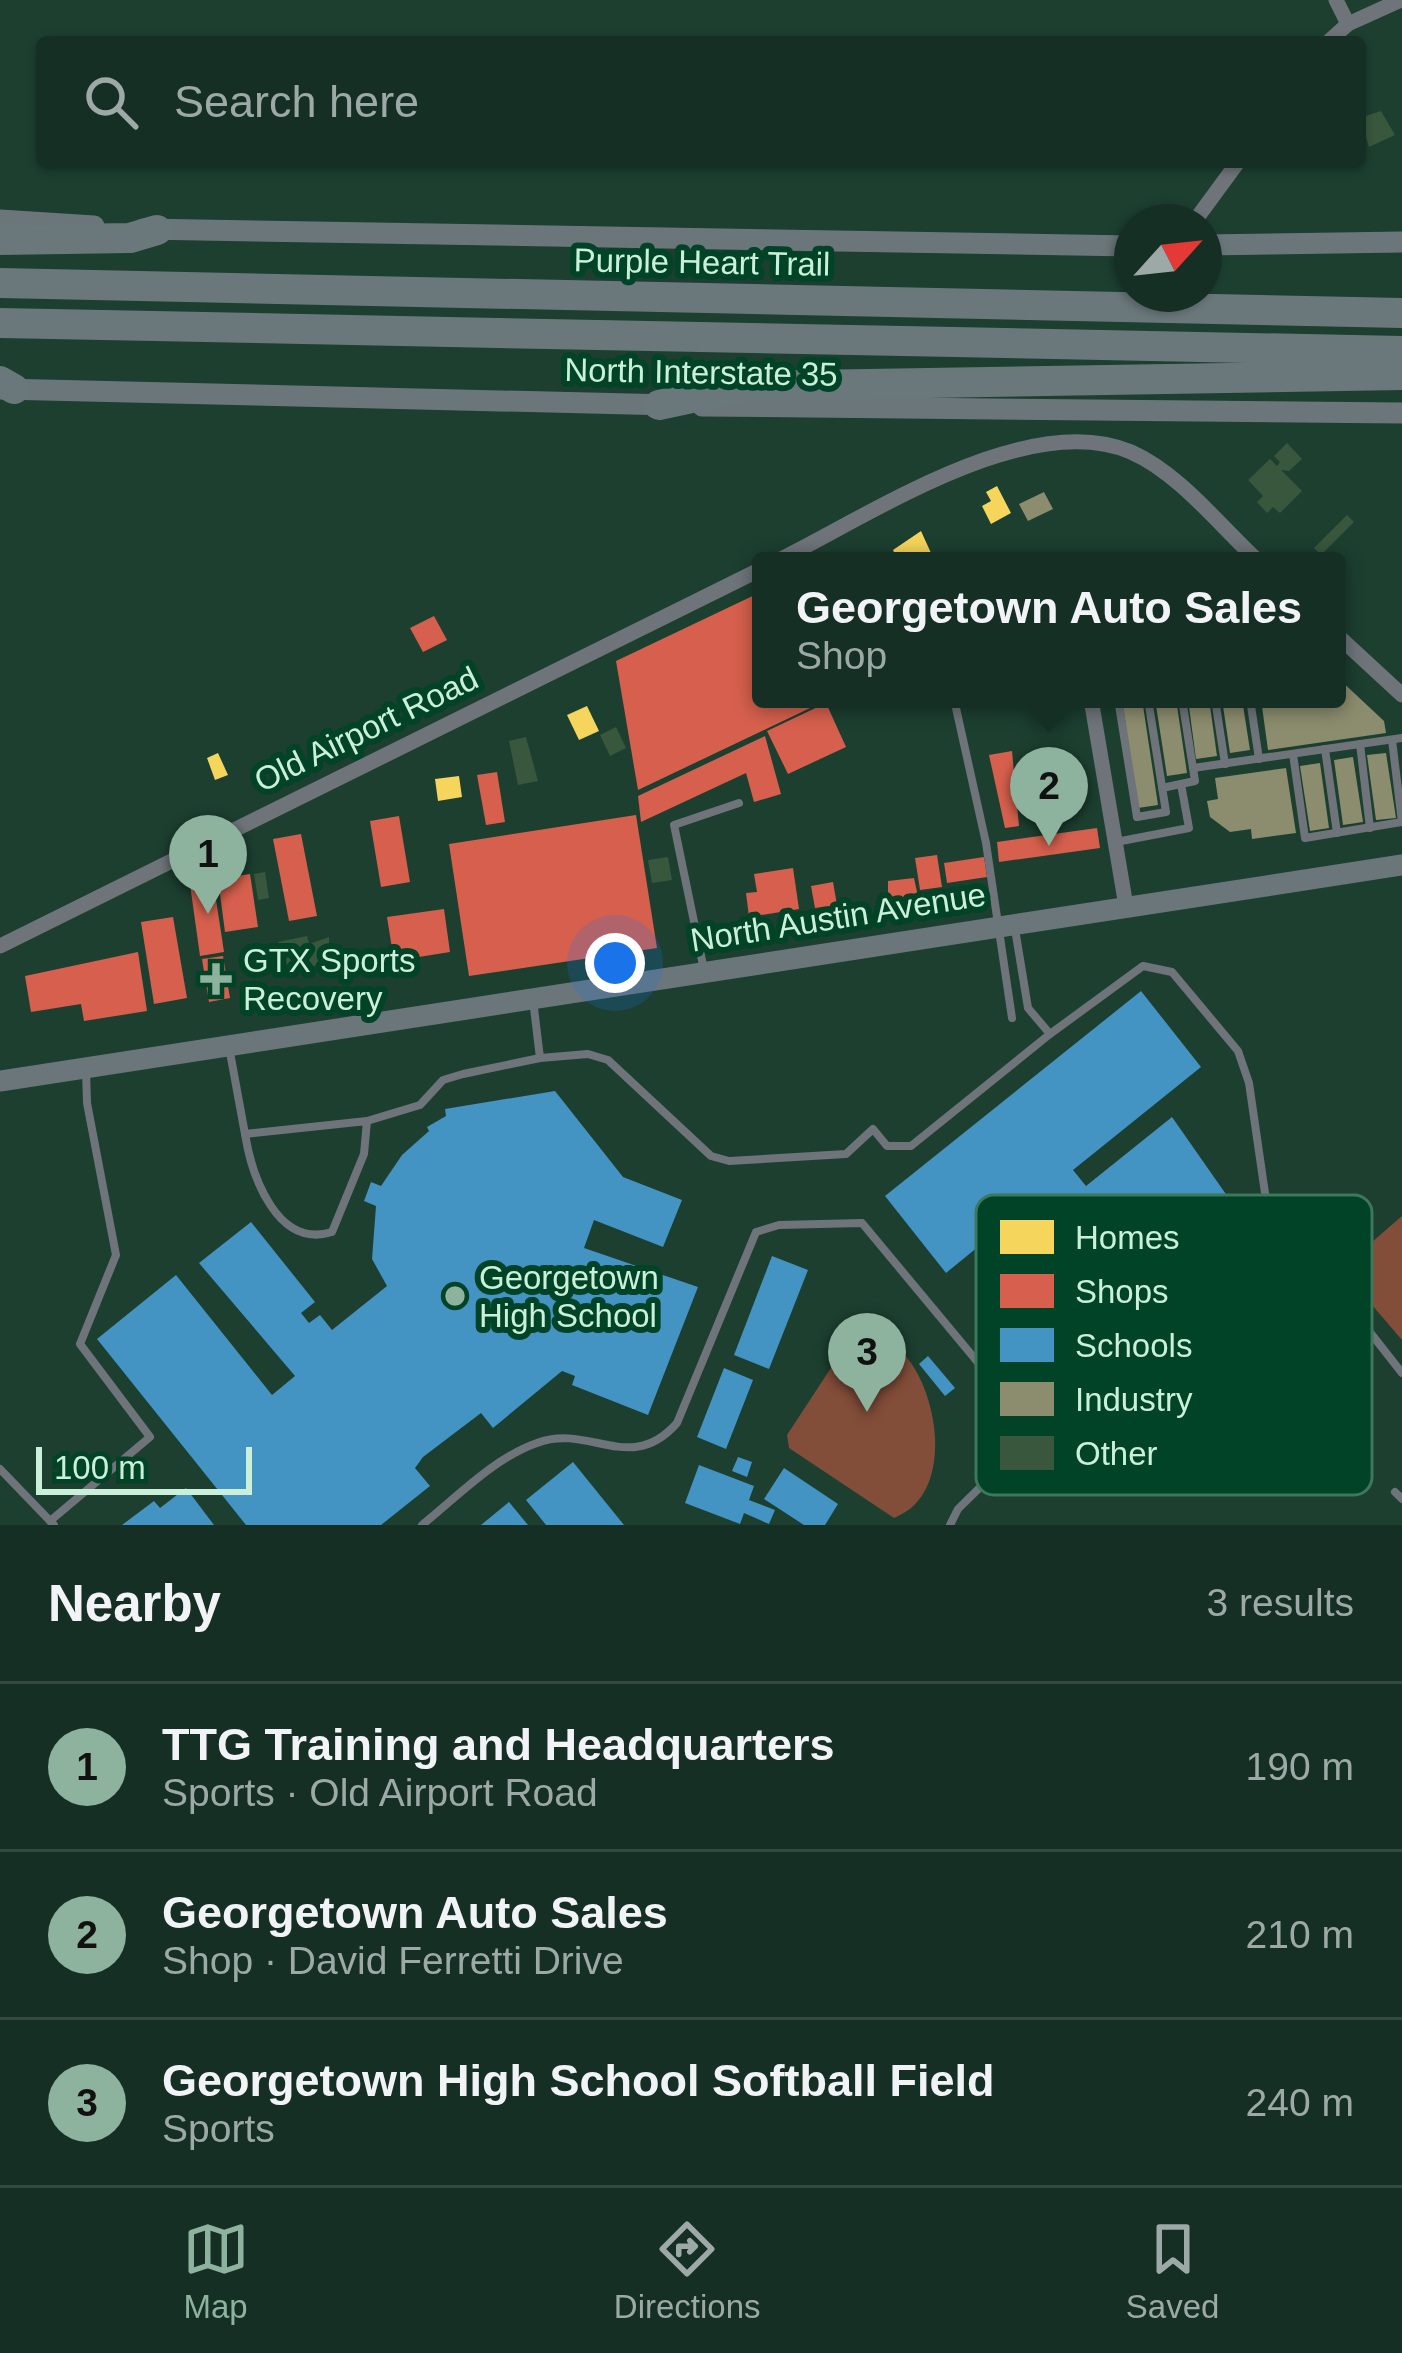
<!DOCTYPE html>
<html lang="en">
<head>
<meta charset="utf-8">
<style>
  :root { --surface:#152f24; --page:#1e372c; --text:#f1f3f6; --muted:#9da9a6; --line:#344a41; --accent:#8db29e }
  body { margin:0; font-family:Helvetica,sans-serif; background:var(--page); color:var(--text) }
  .compass { position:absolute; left:1114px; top:204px; width:108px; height:108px; border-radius:50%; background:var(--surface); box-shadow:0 3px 9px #0004; rotate:63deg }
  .scale { position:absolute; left:36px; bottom:30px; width:216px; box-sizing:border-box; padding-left:12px; border:6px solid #caf0d9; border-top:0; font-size:33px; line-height:42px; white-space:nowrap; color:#caf0d9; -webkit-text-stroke:9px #004327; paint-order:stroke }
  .you { position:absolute; left:615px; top:963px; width:42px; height:42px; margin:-30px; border:9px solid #fff; border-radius:50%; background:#1a73e8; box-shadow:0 0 0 18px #1a73e833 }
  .badge { display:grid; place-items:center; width:78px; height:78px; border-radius:50%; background:var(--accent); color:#111; font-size:39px; font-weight:700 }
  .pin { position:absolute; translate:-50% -99px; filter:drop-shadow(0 3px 6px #0008) }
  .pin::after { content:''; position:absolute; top:63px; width:42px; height:36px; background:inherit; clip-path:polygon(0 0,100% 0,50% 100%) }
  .popup { position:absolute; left:752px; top:552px; width:594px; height:156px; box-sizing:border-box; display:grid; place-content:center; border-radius:12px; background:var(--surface); filter:drop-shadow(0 3px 9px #0005); font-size:39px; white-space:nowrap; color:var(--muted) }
  .popup b { font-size:45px; color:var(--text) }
  .popup::after { content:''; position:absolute; left:50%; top:100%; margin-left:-24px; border:24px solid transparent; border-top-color:var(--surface) }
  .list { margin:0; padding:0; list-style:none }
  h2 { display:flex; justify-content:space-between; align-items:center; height:156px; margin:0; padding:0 48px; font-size:51px }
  h2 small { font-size:39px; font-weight:400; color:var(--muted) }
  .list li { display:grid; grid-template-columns:78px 1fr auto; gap:36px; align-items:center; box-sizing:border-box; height:168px; padding:0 48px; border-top:3px solid var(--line) }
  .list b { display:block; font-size:45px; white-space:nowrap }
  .list p { margin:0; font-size:39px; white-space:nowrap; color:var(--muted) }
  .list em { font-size:39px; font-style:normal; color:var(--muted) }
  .icon { flex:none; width:66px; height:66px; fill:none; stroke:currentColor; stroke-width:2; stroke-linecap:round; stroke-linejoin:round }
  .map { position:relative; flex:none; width:1402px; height:1525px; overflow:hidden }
  .search { position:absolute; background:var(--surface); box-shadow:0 3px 9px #0004; left:36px; right:36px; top:36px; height:132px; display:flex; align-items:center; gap:30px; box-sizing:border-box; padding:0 42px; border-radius:12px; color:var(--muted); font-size:45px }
  .sheet { height:660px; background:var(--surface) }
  nav { display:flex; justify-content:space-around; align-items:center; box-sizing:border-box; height:168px; border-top:3px solid var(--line); background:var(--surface); font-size:33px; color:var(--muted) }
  nav a { display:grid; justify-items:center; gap:6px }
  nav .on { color:var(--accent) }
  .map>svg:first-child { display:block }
  .green { fill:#824d39 }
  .homes { fill:#f6d55c }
  .shops { fill:#d6604d }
  .schools { fill:#4393c3 }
  .industry { fill:#8c8c6e }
  .building { fill:#39573d }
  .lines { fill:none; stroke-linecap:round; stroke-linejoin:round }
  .lane { stroke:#6e747a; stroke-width:8 }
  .street { stroke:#6e747a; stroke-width:15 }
  .secondary { stroke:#6b767b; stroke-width:21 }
  .highway { stroke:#6a787b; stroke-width:30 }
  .poi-dot { fill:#8db29e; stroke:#004327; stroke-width:4.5 }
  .labels { text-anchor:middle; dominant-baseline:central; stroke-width:12; stroke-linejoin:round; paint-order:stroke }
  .street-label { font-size:33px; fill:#caf0d9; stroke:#004327 }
  .poi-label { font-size:33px; fill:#caf0d9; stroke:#004327; text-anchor:start }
  .key { fill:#004327; stroke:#3d775c; stroke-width:3 }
  .key-label { font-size:33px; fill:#caf0d9 }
</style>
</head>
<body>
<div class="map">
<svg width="1402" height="1525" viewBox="0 0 1402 1525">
  <rect width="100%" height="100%" fill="#1c3f30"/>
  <g class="green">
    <polygon points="1402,1216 1402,1340 1341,1269"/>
    <path d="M863,1319C883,1334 904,1349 916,1371C941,1414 949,1497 894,1518L789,1448L787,1435Z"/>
  </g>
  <g class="homes">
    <polygon points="997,486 1011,513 991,524 982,506 991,501 986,492"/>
    <polygon points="921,531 931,553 898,561 893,550"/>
    <polygon points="587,706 599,731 579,740 567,715"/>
    <polygon points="218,753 228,775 215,780 207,758"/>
    <polygon points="459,776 462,797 438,801 435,779"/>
  </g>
  <g class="shops">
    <polygon points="761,592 761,699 829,699 638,790 616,661"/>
    <polygon points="434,616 447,640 423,652 410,628"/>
    <polygon points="826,703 846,747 788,774 767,731"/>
    <polygon points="765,736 781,794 754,802 746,773 641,822 638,796"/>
    <polygon points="1012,751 1019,826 1005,828 989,755"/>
    <polygon points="497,772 505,822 486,825 477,775"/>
    <polygon points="636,815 657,948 469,976 449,844"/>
    <polygon points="399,816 410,882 381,887 370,821"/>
    <polygon points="1097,828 1100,848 999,862 997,842"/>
    <polygon points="301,834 317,916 289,921 273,839"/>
    <polygon points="937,855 942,887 920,890 915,858"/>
    <polygon points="984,857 987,877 947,883 944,863"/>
    <polygon points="793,868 799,909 749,917 746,893 757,892 754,874"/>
    <polygon points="212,873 224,952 200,956 189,877"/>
    <polygon points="250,874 258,927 225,932 218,879"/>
    <polygon points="914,878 920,906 888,910 888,881"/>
    <polygon points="833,882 837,905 815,908 811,886"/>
    <polygon points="444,909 450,952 394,961 387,917"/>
    <polygon points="173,917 187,998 154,1004 141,922"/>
    <polygon points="138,952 147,1011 84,1021 81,1004 31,1012 25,976"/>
    <polygon points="223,956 230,998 209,1002 202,959"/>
  </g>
  <g class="schools">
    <polygon points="1141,991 1201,1067 1073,1170 1086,1186 1172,1117 1230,1200 1148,1266 1133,1247 1067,1301 1006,1224 946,1273 885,1196"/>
    <polygon points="555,1091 623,1177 682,1200 663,1247 594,1220 584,1248 698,1287 648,1415 572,1385 575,1376 562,1371 493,1428 481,1413 423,1457 415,1468 430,1486 381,1525 246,1525 97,1339 176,1275 272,1395 295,1376 199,1263 251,1222 315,1302 301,1313 309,1323 320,1315 332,1330 387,1286 372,1259 376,1206 364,1201 371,1182 381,1186 402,1155 429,1131 427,1127 446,1116 445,1109"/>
    <polygon points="772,1256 808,1270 769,1369 734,1355"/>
    <polygon points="928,1356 955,1388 945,1396 919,1364"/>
    <polygon points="724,1368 753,1380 726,1449 697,1437"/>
    <polygon points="738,1457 752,1462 747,1477 732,1471"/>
    <polygon points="573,1462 624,1525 546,1525 526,1500"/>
    <polygon points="699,1465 754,1486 749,1500 775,1510 769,1524 744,1513 740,1524 685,1503"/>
    <polygon points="784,1468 838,1504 825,1525 804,1525 764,1499"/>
    <polygon points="186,1488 214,1525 122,1525 154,1501 160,1508"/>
    <polygon points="509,1502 528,1525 481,1525"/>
  </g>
  <g class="industry">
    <polygon points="1044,492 1053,509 1028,521 1019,504"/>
    <polygon points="1337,677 1384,721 1386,733 1268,750 1261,699 1337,699"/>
    <polygon points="1122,699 1142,699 1158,805 1138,808"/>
    <polygon points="1155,699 1176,699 1187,773 1167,776"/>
    <polygon points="1188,699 1209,699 1217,756 1196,759"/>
    <polygon points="1222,699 1242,699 1250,750 1230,753"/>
    <polygon points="1386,753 1396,818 1376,820 1367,755"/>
    <polygon points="1353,757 1363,822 1343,825 1334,760"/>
    <polygon points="1320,763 1329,828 1310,831 1300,766"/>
    <polygon points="1286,768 1296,833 1252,839 1251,829 1230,832 1210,817 1207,801 1218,799 1215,778"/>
  </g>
  <g class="building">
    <polygon points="1381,111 1395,135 1369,147 1360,118"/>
    <polygon points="1287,443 1302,459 1289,471 1281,470 1302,491 1280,513 1273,507 1267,513 1257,502 1263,496 1248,480 1270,459 1277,466 1280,462 1274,456"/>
    <polygon points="1347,515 1354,522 1321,555 1314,548"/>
    <polygon points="616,727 626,748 610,756 600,735"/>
    <polygon points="526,737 538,781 518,785 509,741"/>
    <polygon points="668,857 672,880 652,883 648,860"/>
    <polygon points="265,872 269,898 258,900 254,874"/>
    <polygon points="307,936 309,944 329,937 329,963 309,967 308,960 283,965 278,942"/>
  </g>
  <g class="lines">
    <g class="lane">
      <polyline points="954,699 986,843 1012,1018"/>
      <polyline points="1118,699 1137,817 1166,812 1148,699"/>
      <polyline points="1215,699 1225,764"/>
      <polyline points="1250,699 1259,759"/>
      <polyline points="1392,740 1402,822"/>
      <polyline points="1360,744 1370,828"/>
      <polyline points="1325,749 1337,833"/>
      <polyline points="1293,754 1305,838 1402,822"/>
      <polyline points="1193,768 1402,738"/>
      <polyline points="1162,788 1195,781 1182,699"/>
      <polyline points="1116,842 1189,828 1181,784"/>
      <polyline points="704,970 674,825 739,803"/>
      <polyline points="533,1000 540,1058"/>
      <polyline points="229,1047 245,1134"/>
      <path d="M367,1121L245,1134C252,1178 278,1249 332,1232L364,1154L367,1121L420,1105L443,1080L463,1074L540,1058L588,1054L608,1060L711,1156L729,1161L846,1154L873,1129L887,1146H911L1050,1034"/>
      <polyline points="1266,1200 1402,1373"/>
      <polyline points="1253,1287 1301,1246"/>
      <polyline points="1010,1401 1035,1432"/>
      <polyline points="0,1469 54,1525"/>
      <polyline points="1395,1492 1402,1499"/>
      <polyline points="50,1521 150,1437 80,1344 116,1255 87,1103 86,1069"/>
      <path d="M422,1525C457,1497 494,1458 537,1443C590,1423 630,1476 677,1423L756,1232L779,1225L862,1223L1010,1401L1266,1200L1249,1083L1238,1051L1172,972L1143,966L1050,1034L1028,1008L1015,929"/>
      <polyline points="950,1525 958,1509 1064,1405 1231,1264"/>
    </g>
    <g class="street">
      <polyline points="1336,0 1348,24"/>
      <polyline points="1328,42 1348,24 1401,0"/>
      <polyline points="1194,222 1238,162"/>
      <path d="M777,561C869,516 1028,408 1131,452C1179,473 1220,526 1258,561"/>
      <polyline points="1337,635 1402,695"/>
      <polyline points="1091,699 1126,906"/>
      <polyline points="0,946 761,569"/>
    </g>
    <g class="secondary">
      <polyline points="0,220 94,226"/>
      <polyline points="143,229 1132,246"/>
      <polyline points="1204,245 1402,242"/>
      <polyline points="1,389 671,405"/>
      <polyline points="702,406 1402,413"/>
      <polyline points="0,1081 1402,865"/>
    </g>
    <g class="highway">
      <polyline points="0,240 130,238 157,230"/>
      <polyline points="0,283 1402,313"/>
      <polyline points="0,323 1402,351"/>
      <polyline points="0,381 14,389"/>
      <polyline points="659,405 747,386 1402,375"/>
    </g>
  </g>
  <g class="poi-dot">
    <path d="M210 961h12v12h12v12h-12v12h-12v-12h-12v-12h12z"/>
    <circle cx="455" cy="1296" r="12"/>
  </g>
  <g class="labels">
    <g class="street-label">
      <text transform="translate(702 262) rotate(1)">Purple Heart Trail</text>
      <text transform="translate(701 372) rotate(1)">North Interstate 35</text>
      <text transform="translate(366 729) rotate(-26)">Old Airport Road</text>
      <text transform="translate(838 917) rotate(-9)">North Austin Avenue</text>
    </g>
    <g class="poi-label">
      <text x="243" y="960">GTX Sports<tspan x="243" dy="38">Recovery</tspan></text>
      <text x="479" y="1277">Georgetown<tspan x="479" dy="38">High School</tspan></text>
    </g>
  </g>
  <rect x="976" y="1195" width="396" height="300" rx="18" class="key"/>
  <rect x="1000" y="1220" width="54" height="34" fill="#f6d55c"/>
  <rect x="1000" y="1274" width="54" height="34" fill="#d6604d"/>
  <rect x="1000" y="1328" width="54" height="34" fill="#4393c3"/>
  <rect x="1000" y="1382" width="54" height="34" fill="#8c8c6e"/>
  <rect x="1000" y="1436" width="54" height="34" fill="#39573d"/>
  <g class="key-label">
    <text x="1075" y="1249">Homes</text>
    <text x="1075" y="1303">Shops</text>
    <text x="1075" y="1357">Schools</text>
    <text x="1075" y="1411">Industry</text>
    <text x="1075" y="1465">Other</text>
  </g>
</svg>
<svg class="compass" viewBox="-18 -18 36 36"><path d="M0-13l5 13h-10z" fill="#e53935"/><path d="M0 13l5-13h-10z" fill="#9da9a6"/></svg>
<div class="scale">100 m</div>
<div class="you"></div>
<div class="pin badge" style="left:208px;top:914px">1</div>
<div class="pin badge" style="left:1049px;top:846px">2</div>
<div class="popup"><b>Georgetown Auto Sales</b>Shop</div>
<div class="pin badge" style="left:867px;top:1412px">3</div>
<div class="search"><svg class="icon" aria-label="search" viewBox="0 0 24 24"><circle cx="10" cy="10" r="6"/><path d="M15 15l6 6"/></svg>Search here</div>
</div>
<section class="sheet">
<h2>Nearby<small>3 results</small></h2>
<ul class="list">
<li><span class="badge">1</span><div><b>TTG Training and Headquarters</b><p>Sports · Old Airport Road</p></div><em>190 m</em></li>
<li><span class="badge">2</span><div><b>Georgetown Auto Sales</b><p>Shop · David Ferretti Drive</p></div><em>210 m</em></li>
<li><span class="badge">3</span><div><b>Georgetown High School Softball Field</b><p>Sports</p></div><em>240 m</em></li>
</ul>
</section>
<nav>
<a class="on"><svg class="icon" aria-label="map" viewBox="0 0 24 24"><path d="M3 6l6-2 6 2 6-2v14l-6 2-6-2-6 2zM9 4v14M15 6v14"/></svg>Map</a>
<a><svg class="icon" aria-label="directions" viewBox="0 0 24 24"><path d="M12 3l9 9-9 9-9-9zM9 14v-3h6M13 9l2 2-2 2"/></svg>Directions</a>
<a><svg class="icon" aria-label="saved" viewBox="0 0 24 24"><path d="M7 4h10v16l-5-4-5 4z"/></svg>Saved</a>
</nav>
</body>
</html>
